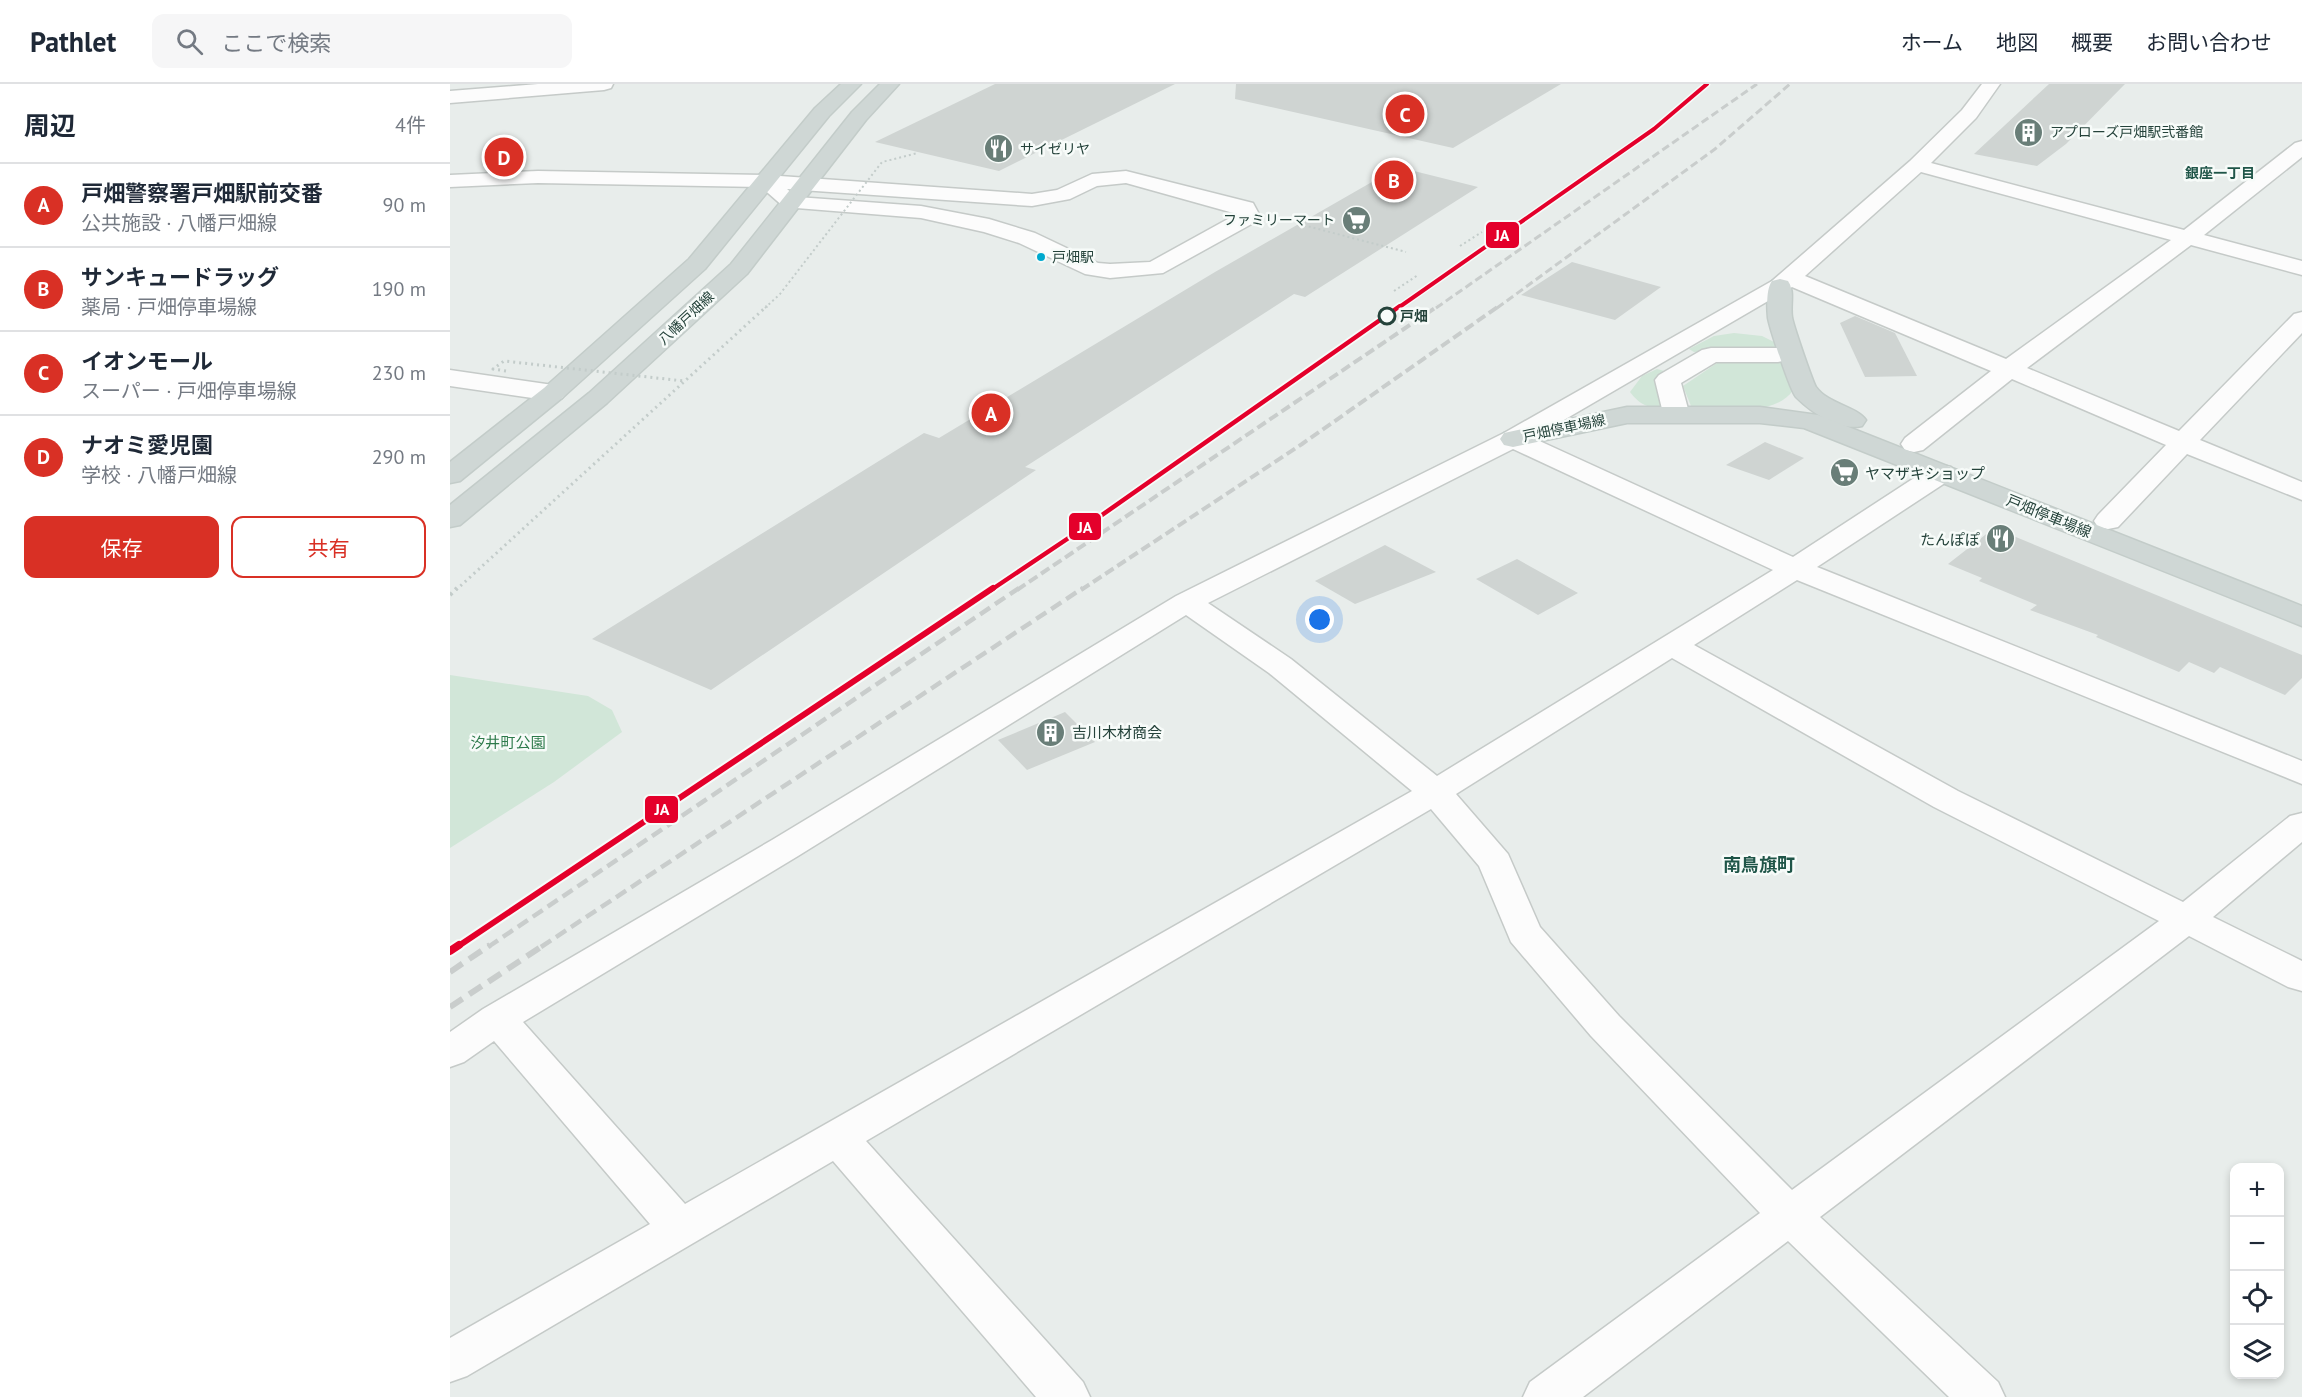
<!DOCTYPE html>
<html lang="ja">
<head>
<meta charset="utf-8">
<style>
  :root { --surface:#fff; --page:#f6f6f7; --text:#1f2937; --muted:#747a83; --line:#e0e1e3; --accent:#d93025 }
  body { margin:0; font-family:"PT Sans","Noto Sans JP",sans-serif; background:var(--page); color:var(--text) }
  .controls { position:absolute; right:18px; bottom:18px; display:grid; overflow:hidden; border-radius:12px; box-shadow:0 3px 9px #0003 }
  .controls button { width:54px; height:54px; display:grid; place-items:center; padding:0; border:0; border-bottom:2px solid var(--line); background:var(--surface); color:var(--text); font:30px sans-serif }
  .you { position:absolute; left:870px; top:536px; width:21px; height:21px; margin:-15px; border:4px solid #fff; border-radius:50%; background:#1a73e8; box-shadow:0 0 0 9px #1a73e833 }
  .badge { display:grid; place-items:center; width:39px; height:39px; border-radius:50%; background:var(--accent); color:#fff; font-size:20px; font-weight:700 }
  .pin { position:absolute; translate:-50% -50%; border:3px solid #fff; box-shadow:0 2px 6px #0006 }
  .list { margin:0; padding:0; list-style:none }
  h2 { display:flex; justify-content:space-between; align-items:center; height:78px; margin:0; padding:0 24px; font-size:26px }
  h2 small { font-size:20px; font-weight:400; color:var(--muted) }
  .list li { display:grid; grid-template-columns:39px 1fr auto; gap:18px; align-items:center; box-sizing:border-box; height:84px; padding:0 24px; border-top:2px solid var(--line) }
  .list b { display:block; font-size:22px; white-space:nowrap }
  .list p { margin:0; font-size:20px; white-space:nowrap; color:var(--muted) }
  .list em { font-size:20px; font-style:normal; color:var(--muted) }
  .actions { display:flex; gap:12px; padding:18px 24px }
  .actions a { flex:1; padding:14px 0; border:2px solid var(--accent); border-radius:12px; text-align:center; font-size:21px; color:var(--accent) }
  .actions .main { background:var(--accent); color:#fff }
  .icon { flex:none; width:33px; height:33px; fill:none; stroke:currentColor; stroke-width:2; stroke-linecap:round; stroke-linejoin:round }
  .map { position:relative; flex:none; width:1852px; height:1313px; overflow:hidden }
  header { display:flex; align-items:center; gap:36px; box-sizing:border-box; height:84px; padding:0 30px; background:var(--surface); border-bottom:2px solid var(--line) }
  header strong { font-size:28px }
  nav { display:flex; gap:33px; margin-inline-start:auto; font-size:21px }
  .search { width:420px; height:54px; background:var(--page); display:flex; align-items:center; gap:15px; box-sizing:border-box; padding:0 21px; border-radius:12px; color:var(--muted); font-size:22px }
  main { display:flex }
  aside { flex:1; background:var(--surface) }
  .map>svg:first-child { display:block }
  .green { fill:#d1e6d8 }
  .building { fill:#cfd4d2 }
  .lines { fill:none; stroke-linecap:round; stroke-linejoin:round }
  .minor-casing { stroke:#c5cac8; stroke-width:3 }
  .major-casing { stroke:#c3ccc9; stroke-width:3 }
  .path { stroke:#c3ccca; stroke-width:2; stroke-dasharray:2 3; stroke-linecap:butt }
  .minor { fill:#fcfcfc; fill-rule:evenodd }
  .major { fill:#cfd7d5; fill-rule:evenodd }
  .rail-far3 { stroke:#c9cdcc; stroke-width:3; stroke-dasharray:8 4; stroke-linecap:butt }
  .rail-far2 { stroke:#c9cdcc; stroke-width:4; stroke-dasharray:10 4.5; stroke-linecap:butt }
  .rail-far1 { stroke:#c9cdcc; stroke-width:4.5; stroke-dasharray:12 6; stroke-linecap:butt }
  .rail { stroke:#c9cdcc; stroke-width:6; stroke-dasharray:15 8; stroke-linecap:butt }
  .path-bridge-far2 { stroke:#c3ccca; stroke-width:2; stroke-dasharray:2 3; stroke-linecap:butt }
  .path-bridge-far1 { stroke:#c3ccca; stroke-width:3; stroke-dasharray:2 4; stroke-linecap:butt }
  .path-bridge { stroke:#c3ccca; stroke-width:4; stroke-dasharray:3 4.5; stroke-linecap:butt }
  .rail-1-far3-casing { stroke:#f7fbf9; stroke-width:7 }
  .rail-1-far2-casing { stroke:#f7fbf9; stroke-width:8 }
  .rail-1-far1-casing { stroke:#f7fbf9; stroke-width:10 }
  .rail-1-casing { stroke:#f7fbf9; stroke-width:12 }
  .rail-1-far3 { stroke:#e4002b; stroke-width:4 }
  .rail-1-far2 { stroke:#e4002b; stroke-width:4.5 }
  .rail-1-far1 { stroke:#e4002b; stroke-width:6 }
  .rail-1 { stroke:#e4002b; stroke-width:8 }
  .bus-dot { fill:#00a9ce; stroke:#f7fbf9; stroke-width:2 }
  .stop-dot { fill:#f7fbf9; stroke:#24423a; stroke-width:3 }
  .labels { text-anchor:middle; dominant-baseline:central; stroke-width:5; stroke-linejoin:round; paint-order:stroke }
  .far-poi-label { font-size:14px; fill:#24423a; stroke:#f7fbf9; text-anchor:start }
  .far-neighbourhood-label { font-size:14px; font-weight:bold; fill:#1f5548; stroke:#f7fbf9 }
  .bus-label { font-size:14px; fill:#24423a; stroke:#f7fbf9; text-anchor:start }
  .far-stop-label { font-size:14px; font-weight:bold; fill:#24423a; stroke:#f7fbf9; text-anchor:start }
  .far-street-label { font-size:14px; fill:#24423a; stroke:#f7fbf9 }
  .poi-label { font-size:15px; fill:#24423a; stroke:#f7fbf9; text-anchor:start }
  .street-label { font-size:15px; fill:#24423a; stroke:#f7fbf9 }
  .park-label { font-size:15px; fill:#2d7a4b; stroke:#f7fbf9 }
  .quarter-label { font-size:18px; font-weight:bold; fill:#1f5548; stroke:#f7fbf9 }
  .line-badge { stroke:#f7fbf9; stroke-width:2 }
  .badge-label { font-size:16px; text-anchor:middle; font-weight:bold; fill:#fff }
</style>
</head>
<body>
<header>
<strong>Pathlet</strong>
<div class="search"><svg class="icon" aria-label="search" viewBox="0 0 24 24"><circle cx="10" cy="10" r="6"/><path d="M15 15l6 6"/></svg>ここで検索</div>
<nav><a>ホーム</a><a>地図</a><a>概要</a><a>お問い合わせ</a></nav>
</header>
<main>
<aside>
<h2>周辺<small>4件</small></h2>
<ul class="list">
<li><span class="badge">A</span><div><b>戸畑警察署戸畑駅前交番</b><p>公共施設 · 八幡戸畑線</p></div><em>90 m</em></li>
<li><span class="badge">B</span><div><b>サンキュードラッグ</b><p>薬局 · 戸畑停車場線</p></div><em>190 m</em></li>
<li><span class="badge">C</span><div><b>イオンモール</b><p>スーパー · 戸畑停車場線</p></div><em>230 m</em></li>
<li><span class="badge">D</span><div><b>ナオミ愛児園</b><p>学校 · 八幡戸畑線</p></div><em>290 m</em></li>
</ul>
<div class="actions"><a class="main">保存</a><a>共有</a></div>
</aside>
<div class="map">
<svg width="1852" height="1313" viewBox="0 0 1852 1313">
  <rect width="100%" height="100%" fill="#e8edeb"/>
  <g class="green">
    <polygon points="1284,249 1312,252 1326,259 1328,265 1244,268 1239,265 1264,252"/>
    <path d="M1270,277H1336L1343,306C1327,332 1271,326 1243,327L1233,302Z"/>
    <path d="M1207,285L1218,288L1204,297L1215,325C1197,323 1191,322 1180,308L1192,292Z"/>
    <polygon points="0,591 138,612 162,626 172,648 104,698 0,764"/>
  </g>
  <g class="building">
    <polygon points="545,0 725,0 549,87 425,58"/>
    <polygon points="786,0 1111,0 1003,64 785,15"/>
    <polygon points="1599,0 1675,0 1616,60 1587,82 1524,70"/>
    <polygon points="948,83 1028,103 855,213 844,210 575,383 586,386 261,606 142,555 474,349 489,354 765,188"/>
    <polygon points="1122,178 1211,203 1165,236 1071,211"/>
    <polygon points="1405,232 1445,249 1467,292 1415,293 1390,239"/>
    <polygon points="1315,358 1354,374 1319,396 1276,381"/>
    <polygon points="1544,444 1852,571 1852,594 1835,611 1770,583 1764,589 1739,578 1729,588 1646,553 1648,551 1580,526 1587,521 1529,497 1532,494 1498,480"/>
    <polygon points="935,461 986,488 905,520 865,497"/>
    <polygon points="1067,475 1128,509 1088,531 1026,495"/>
    <polygon points="615,628 645,658 577,686 548,656"/>
  </g>
  <g class="lines">
    <defs>
      <g id="minor">
        <polygon points="88,0 163,0 161,4 154,6 0,19 0,7"/>
        <path d="M1532,0H1550L1526,34L1481,79L1734,146L1845,59L1852,57V73L1754,151L1852,177V191L1741,161L1577,284L1729,347L1844,230L1852,228V249L1750,356L1852,398V416L1737,370L1668,443L1658,445L1648,443L1644,437L1648,431L1716,361L1562,295L1473,366L1464,368L1455,366L1451,360L1455,354L1541,287L1342,203L1083,354L1343,473L1481,383L1491,381L1501,383L1505,389L1501,395L1367,483L1852,677V700L1347,496L1244,561L1508,707L1733,818L1840,732L1852,729V758L1763,833L1852,877V907L1838,903L1739,852L1370,1133L1548,1298L1555,1313H1499L1338,1157L1133,1313H1073L1080,1298L1310,1129L1141,952L1061,858L1029,782L981,725L416,1057L633,1298L640,1313H586L383,1077L17,1292L0,1298V1254L200,1140L44,957L14,978L0,983V948L33,925L322,756L726,512L1054,349L1322,197L1460,77L1512,26ZM1471,88L1721,156L1556,275L1355,192ZM1063,365L1323,486L987,692L841,575L758,519ZM736,531L819,589L962,707L235,1120L73,938L348,772ZM1222,574L1484,723L1709,837L1342,1106L1169,932L1090,843L1058,770L1006,710Z"/>
        <path d="M88,87L316,91L582,110L607,106L642,90L676,87L803,119L810,132L807,137L713,189L660,194L635,190L569,159L534,148L471,134L334,123L311,103L88,99L0,103V91ZM676,99L787,130L700,178L660,180L648,179L585,149L539,135L471,122L347,113L337,105L582,122L620,115L647,102Z"/>
        <polygon points="1261,264 1328,264 1337,266 1340,271 1337,276 1328,278 1266,278 1231,299 1238,325 1234,330 1225,333 1216,330 1212,325 1205,296 1209,291 1252,266"/>
        <polygon points="0,286 103,301 112,304 116,309 112,314 103,317 0,302"/>
      </g>
      <g id="major">
        <polygon points="391,0 411,0 379,32 255,185 112,314 10,397 0,399 0,378 94,304 239,175 365,24"/>
        <polygon points="430,0 449,0 416,36 297,190 157,319 10,441 0,443 0,421 139,309 281,180 402,28"/>
        <path d="M1330,195L1338,197C1345,207 1340,221 1342,233C1343,241 1363,298 1366,303C1378,320 1406,322 1416,336L1412,342C1389,347 1362,329 1346,313C1340,306 1320,245 1318,234C1317,223 1316,205 1322,197Z"/>
        <polygon points="1177,323 1310,323 1368,331 1852,522 1852,542 1354,344 1310,339 1177,339 1063,363 1054,361 1050,355 1054,349"/>
      </g>
    </defs>
    <use href="#minor" class="minor-casing"/>
    <use href="#major" class="major-casing"/>
    <g class="path">
      <polyline points="849,140 956,168"/>
      <polyline points="1010,162 1032,148"/>
      <polyline points="944,207 968,191"/>
    </g>
    <use href="#minor" class="minor"/>
    <use href="#major" class="major"/>
    <g class="rail-far3">
      <polyline points="986,224 1307,0"/>
      <polyline points="1047,224 1265,65 1340,0"/>
    </g>
    <g class="rail-far2">
      <polyline points="567,506 988,222"/>
      <polyline points="631,506 852,360 1049,222"/>
    </g>
    <g class="rail-far1">
      <polyline points="38,863 569,504"/>
      <polyline points="91,863 633,504"/>
    </g>
    <g class="rail">
      <polyline points="0,888 40,861"/>
      <polyline points="0,923 94,861"/>
    </g>
    <polyline class="path-bridge-far2" points="315,224 330,210 432,78 468,69"/>
    <g class="path-bridge-far1">
      <polyline points="56,287 43,285 54,277 234,297"/>
      <polyline points="6,506 317,222"/>
    </g>
    <polyline class="path-bridge" points="0,511 7,504"/>
    <defs>
      <polyline id="rail-1-far3" points="948,224 1204,45 1257,0"/>
      <polyline id="rail-1-far2" points="541,506 632,445 950,222"/>
      <polyline id="rail-1-far1" points="7,863 543,504"/>
      <polyline id="rail-1" points="0,867 9,861"/>
    </defs>
    <use href="#rail-1-far3" class="rail-1-far3-casing"/>
    <use href="#rail-1-far2" class="rail-1-far2-casing"/>
    <use href="#rail-1-far1" class="rail-1-far1-casing"/>
    <use href="#rail-1" class="rail-1-casing"/>
    <use href="#rail-1-far3" class="rail-1-far3"/>
    <use href="#rail-1-far2" class="rail-1-far2"/>
    <use href="#rail-1-far1" class="rail-1-far1"/>
    <use href="#rail-1" class="rail-1"/>
  </g>
  <defs>
    <symbol id="building-disc" viewBox="-11 -11 22 22"><circle r="9.5" fill="#697e78" stroke="#f7fbf9"/><path d="M-4-6H4V6H1V3H-1V6H-4ZM-2.5-4.3h1.7v1.8h-1.7ZM.8-4.3h1.7v1.8H.8ZM-2.5-1h1.7V.8h-1.7ZM.8-1h1.7V.8H.8Z" fill="#fff"/></symbol>
    <symbol id="restaurant-disc" viewBox="-11 -11 22 22"><circle r="9.5" fill="#697e78" stroke="#f7fbf9"/><path d="M-5-6h1v4h1v-4h1v4h1v-4h1v5L-1.5 .5V6h-2V.5L-5-1ZM5-6V6H3V1.5H1.5Q1.5-4 5-6Z" fill="#fff"/></symbol>
    <symbol id="supermarket-disc" viewBox="-11 -11 22 22"><circle r="9.5" fill="#697e78" stroke="#f7fbf9"/><path d="M-6-5.5h2.5l.6 2H6L4.5 2H-2.5L-4.4-4H-6ZM-1.5 3.2a1.3 1.3 0 1 0 .1 0ZM3 3.2a1.3 1.3 0 1 0 .1 0Z" fill="#fff"/></symbol>
  </defs>
  <g fill-rule="evenodd">
    <use href="#building-disc" x="1562" y="32" width="33" height="33"/>
    <use href="#restaurant-disc" x="532" y="48" width="33" height="33"/>
    <use href="#supermarket-disc" x="890" y="120" width="33" height="33"/>
    <use href="#supermarket-disc" x="1378" y="372" width="33" height="33"/>
    <use href="#restaurant-disc" x="1534" y="438" width="33" height="33"/>
    <use href="#building-disc" x="584" y="632" width="33" height="33"/>
  </g>
  <circle class="bus-dot" cx="591" cy="173" r="5"/>
  <circle class="stop-dot" cx="937" cy="232" r="8"/>
  <g class="labels">
    <g class="far-poi-label">
      <text x="1600" y="48">アプローズ戸畑駅弐番館</text>
      <text x="570" y="65">サイゼリヤ</text>
      <text x="885" y="136" text-anchor="end">ファミリーマート</text>
    </g>
    <g class="far-neighbourhood-label">
      <text x="1770" y="89">銀座一丁目</text>
    </g>
    <g class="bus-label">
      <text x="602" y="173">戸畑駅</text>
    </g>
    <g class="far-stop-label">
      <text x="950" y="232">戸畑</text>
    </g>
    <g class="far-street-label">
      <text transform="translate(236 234) rotate(-43)">八幡戸畑線</text>
      <text transform="translate(1114 344) rotate(-12)">戸畑停車場線</text>
    </g>
    <g class="poi-label">
      <text x="1415" y="389">ヤマザキショップ</text>
      <text x="1530" y="455" text-anchor="end">たんぽぽ</text>
      <text x="622" y="648">吉川木材商会</text>
    </g>
    <g class="street-label">
      <text transform="translate(1599 432) rotate(22)">戸畑停車場線</text>
    </g>
    <g class="park-label">
      <text x="58" y="658">汐井町公園</text>
    </g>
    <g class="quarter-label">
      <text x="1309" y="780">南鳥旗町</text>
    </g>
  </g>
  <g class="line-badge">
    <rect x="1035" y="137" width="35" height="28" rx="6" fill="#e4002b"/>
    <rect x="618" y="428" width="34" height="29" rx="6" fill="#e4002b"/>
    <rect x="194" y="711" width="35" height="29" rx="6" fill="#e4002b"/>
  </g>
  <g class="badge-label">
    <text x="1052" y="157">JA</text>
    <text x="635" y="449">JA</text>
    <text x="212" y="731">JA</text>
  </g>
</svg>
<div class="controls">
<button>+</button>
<button>−</button>
<button><svg class="icon" aria-label="locate" viewBox="0 0 24 24"><circle cx="12" cy="12" r="6"/><path d="M12 2v4M12 18v4M2 12h4M18 12h4"/></svg></button>
<button><svg class="icon" aria-label="layers" viewBox="0 0 24 24"><path d="M12 4l9 5-9 5-9-5zM3 14l9 5 9-5"/></svg></button>
</div>
<div class="you"></div>
<div class="pin badge" style="left:541px;top:329px">A</div>
<div class="pin badge" style="left:944px;top:96px">B</div>
<div class="pin badge" style="left:955px;top:30px">C</div>
<div class="pin badge" style="left:54px;top:73px">D</div>
</div>
</main>
</body>
</html>
